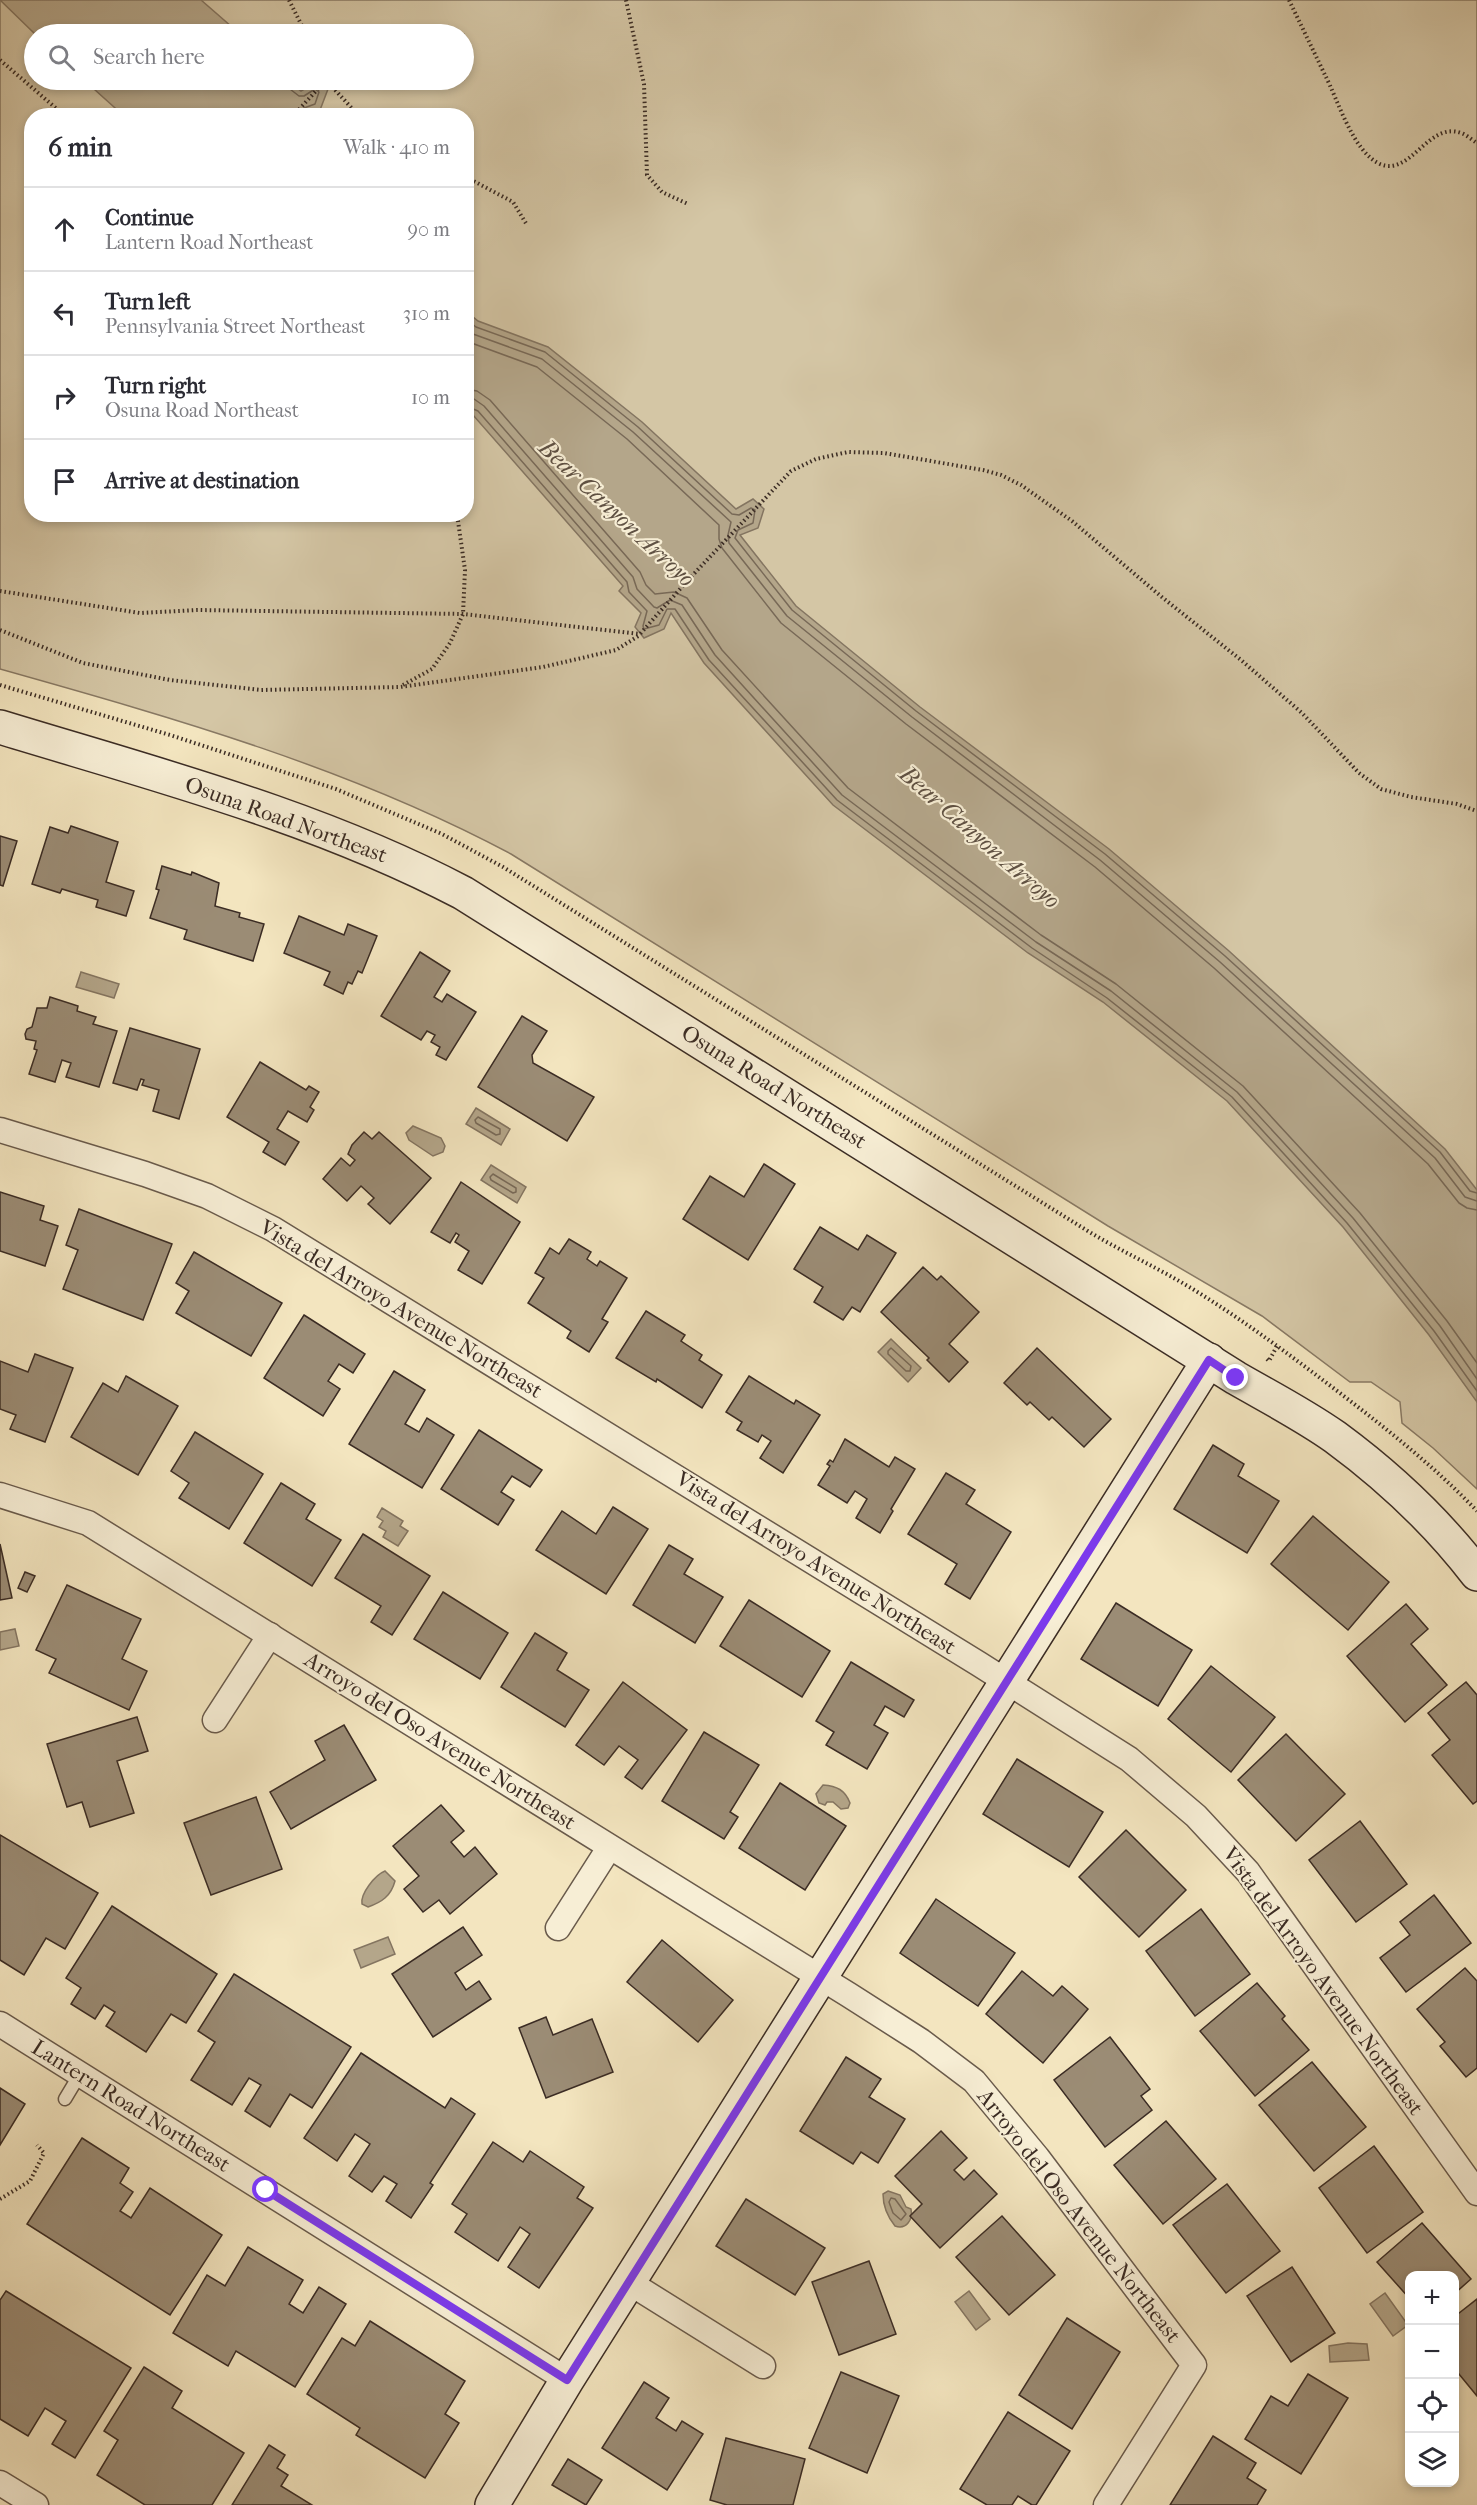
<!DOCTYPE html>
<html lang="en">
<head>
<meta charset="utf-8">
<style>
  :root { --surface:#fff; --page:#f7f7f7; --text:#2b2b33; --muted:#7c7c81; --line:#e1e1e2 }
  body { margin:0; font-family:"IM FELL French Canon",serif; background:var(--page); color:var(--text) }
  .controls { position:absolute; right:18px; bottom:18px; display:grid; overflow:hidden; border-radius:12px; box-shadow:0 3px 9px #0003 }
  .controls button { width:54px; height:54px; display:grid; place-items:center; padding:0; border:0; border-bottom:2px solid var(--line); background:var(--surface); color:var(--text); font:30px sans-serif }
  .stop { position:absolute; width:18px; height:18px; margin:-14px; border:4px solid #7c3aed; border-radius:50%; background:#fff }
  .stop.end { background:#7c3aed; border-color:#fff; box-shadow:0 2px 6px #0008 }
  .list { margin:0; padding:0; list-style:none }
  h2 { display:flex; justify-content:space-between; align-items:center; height:78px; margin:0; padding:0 24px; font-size:26px }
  h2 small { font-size:20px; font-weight:400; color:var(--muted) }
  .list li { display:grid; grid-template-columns:39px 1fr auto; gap:18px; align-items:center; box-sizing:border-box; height:84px; padding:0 24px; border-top:2px solid var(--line) }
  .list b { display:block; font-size:22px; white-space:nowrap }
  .list p { margin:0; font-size:20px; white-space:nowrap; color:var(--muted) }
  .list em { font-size:20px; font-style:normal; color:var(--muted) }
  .icon { flex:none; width:33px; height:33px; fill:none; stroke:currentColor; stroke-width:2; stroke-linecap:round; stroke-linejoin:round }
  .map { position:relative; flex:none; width:1477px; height:2505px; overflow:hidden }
  .search { position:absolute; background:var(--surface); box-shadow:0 3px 9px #0003; left:24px; top:24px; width:450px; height:66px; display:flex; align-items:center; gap:15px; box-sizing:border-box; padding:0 21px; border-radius:33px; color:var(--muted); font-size:22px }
  .panel { position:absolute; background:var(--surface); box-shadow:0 3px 9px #0003; left:24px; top:108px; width:450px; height:414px; border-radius:24px }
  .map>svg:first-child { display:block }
  .green { fill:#d4c6a5; stroke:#887964; stroke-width:1.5; fill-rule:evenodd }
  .water { fill:#b4a68a; stroke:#847561; stroke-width:1.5 }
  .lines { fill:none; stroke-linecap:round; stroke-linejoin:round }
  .shore { stroke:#786957; stroke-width:1.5 }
  .building { fill:#9b8c75; stroke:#3b2c24; stroke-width:1.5 }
  .lane-casing { stroke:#695a4b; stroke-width:15 }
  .street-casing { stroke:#695a4b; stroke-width:27 }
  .secondary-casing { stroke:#3b2c24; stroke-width:36 }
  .path { stroke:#3b2c24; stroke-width:4; stroke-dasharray:1.5 3; stroke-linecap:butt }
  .lane { stroke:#f7eed5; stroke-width:12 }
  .street { stroke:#f7eed5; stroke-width:24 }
  .secondary { stroke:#f7eed5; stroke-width:33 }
  .route { stroke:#7c3aed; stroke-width:8 }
  .labels { text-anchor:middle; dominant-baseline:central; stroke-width:4.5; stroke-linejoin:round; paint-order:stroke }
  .street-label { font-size:22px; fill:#3b2c24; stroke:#f7eed5 }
  .water-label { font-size:24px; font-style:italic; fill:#5f5143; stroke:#f7eed5 }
</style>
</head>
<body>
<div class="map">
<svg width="1477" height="2505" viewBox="0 0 1477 2505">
  <rect width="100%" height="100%" fill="#f3e5bf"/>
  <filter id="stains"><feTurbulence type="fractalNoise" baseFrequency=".00333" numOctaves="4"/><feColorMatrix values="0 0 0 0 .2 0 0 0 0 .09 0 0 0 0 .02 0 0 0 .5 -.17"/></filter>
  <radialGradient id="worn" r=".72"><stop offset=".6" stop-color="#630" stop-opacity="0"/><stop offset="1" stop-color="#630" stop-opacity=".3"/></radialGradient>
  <path class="green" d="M0,0H1477V1489L1433,1448L1402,1423L1400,1402L1371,1382H1350L1262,1316L1108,1226L511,854C350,768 174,718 0,669ZM34,34H464V80H34ZM32,116H466V514H32Z"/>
  <g class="water">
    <polygon points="0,0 201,0 240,34 35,34"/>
    <polygon points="84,80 287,80 301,91 316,82 328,89 320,110 299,115 124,116"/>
    <polygon points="466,311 478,321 548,347 642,422 736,509 753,499 764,509 758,528 740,535 796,606 920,707 1109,849 1229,951 1445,1149 1477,1190 1477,1402 1429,1335 1343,1227 1227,1101 1103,1002 1028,953 833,805 704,663 671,613 664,629 644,638 635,627 641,613 619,591 623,586 473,415 467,411"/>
    <polygon points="81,972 119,984 114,998 76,987"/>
    <polygon points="476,1108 510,1129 501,1145 466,1124"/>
    <polygon points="413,1126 441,1138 445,1146 443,1152 433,1156 409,1140 406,1133"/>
    <polygon points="491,1165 526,1187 517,1203 481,1180"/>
    <polygon points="891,1339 921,1368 908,1382 878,1352"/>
    <polygon points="382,1508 403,1521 400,1526 408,1531 398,1546 383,1537 386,1531 379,1527 383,1521 377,1517"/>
    <polygon points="15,1629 19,1646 0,1650 0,1632"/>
    <path d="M823,1785C837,1786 845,1790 850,1803L848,1808L841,1809L833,1802H827L825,1805L819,1803L816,1794Z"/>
    <path d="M385,1871L395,1881C391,1896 382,1902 368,1907L362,1904C360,1894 375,1875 385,1871Z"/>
    <polygon points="388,1937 395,1954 361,1968 354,1950"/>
    <path d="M888,2191L900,2195L906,2207L911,2209C913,2219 907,2230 895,2226C887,2216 883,2207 883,2194Z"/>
    <polygon points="969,2291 990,2319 976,2330 955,2302"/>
    <polygon points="1385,2293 1408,2325 1393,2336 1370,2304"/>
    <polygon points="1348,2343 1367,2344 1369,2360 1330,2362 1329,2346"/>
  </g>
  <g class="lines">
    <g class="shore">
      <polyline points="284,80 286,86 299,96 304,96 315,89 319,92 315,104 304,108 301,116"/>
      <polyline points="466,319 476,327 545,352 638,427 732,514 739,515 751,508 755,510 753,523 738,530 735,538 792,610 916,711 1105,854 1225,956 1440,1152 1470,1191 1477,1193"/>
      <polyline points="466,329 473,334 542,359 633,432 731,522 728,535 729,543 787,616 912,717 1100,860 1220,962 1435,1158 1465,1197 1477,1201"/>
      <polyline points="466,341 537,367 627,439 719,525 719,539 722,548 781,623 906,724 1095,867 1214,968 1428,1164 1459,1203 1467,1208 1477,1210"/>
      <polyline points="466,389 477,391 490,400 640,572 646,585 655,594 674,592 687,598 722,650 848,788 1041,935 1116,984 1243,1086 1360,1213 1447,1321 1477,1363"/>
      <polyline points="466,398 474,399 484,406 633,577 637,589 654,607 657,608 670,600 682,605 715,655 842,795 1036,942 1111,991 1237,1092 1353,1218 1440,1326 1477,1379"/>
      <polyline points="466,406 478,411 627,582 629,592 647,611 643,626 644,629 659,625 667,609 675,609 709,660 837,800 1032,948 1107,998 1232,1097 1347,1223 1434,1331 1477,1391"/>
      <polygon points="478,1117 500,1129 500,1134 496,1135 476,1123 475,1120"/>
      <polygon points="493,1174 516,1188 516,1192 513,1193 491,1180 490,1177"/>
      <polygon points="891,1348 911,1366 910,1371 906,1371 888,1354 888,1351"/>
      <polygon points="891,2198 895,2199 906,2214 901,2220 893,2213 889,2202"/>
    </g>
  </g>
  <g class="building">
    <polygon points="71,826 118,842 106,882 134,891 126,916 96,907 98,900 62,889 60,893 32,884 50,827 68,833"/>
    <polygon points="0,836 17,841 3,886 0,885"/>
    <polygon points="162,866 191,875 192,872 219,883 215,906 240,913 239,917 264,924 253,961 184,939 187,930 150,918 159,890 156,889"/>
    <polygon points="299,916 344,935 348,924 377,936 362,973 358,971 352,984 348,982 343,994 324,985 330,972 284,953"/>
    <polygon points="420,952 450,971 434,997 442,1002 447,994 476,1012 446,1060 436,1055 440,1047 431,1042 435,1035 427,1031 421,1040 381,1016"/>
    <polygon points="50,997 78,1006 77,1011 96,1017 93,1024 117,1031 99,1087 66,1077 71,1063 62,1060 55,1082 29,1074 37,1050 34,1049 36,1041 26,1039 25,1034 27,1029 32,1027 37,1008 47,1008"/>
    <polygon points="522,1016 547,1031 532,1055 533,1063 594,1097 567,1141 478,1087"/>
    <polygon points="130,1028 200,1049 179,1119 153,1111 159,1090 142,1085 144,1080 141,1079 137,1090 113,1083"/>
    <polygon points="260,1062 306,1090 309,1086 319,1092 310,1107 314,1110 307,1122 288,1111 277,1129 299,1142 285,1165 263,1152 269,1142 227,1117"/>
    <polygon points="364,1132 372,1139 379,1132 431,1178 390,1224 368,1204 374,1198 361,1186 347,1201 323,1179 341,1158 350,1166 355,1160 348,1154 352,1145"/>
    <polygon points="764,1164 795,1184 748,1260 683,1219 710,1176 744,1197"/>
    <polygon points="461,1182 520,1222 482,1284 458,1270 469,1251 455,1242 459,1235 456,1233 450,1243 431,1232"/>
    <polygon points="0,1192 44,1206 40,1220 58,1226 45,1266 0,1251"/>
    <polygon points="79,1209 172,1244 143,1320 63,1289 78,1250 66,1245"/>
    <polygon points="820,1227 858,1250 867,1235 896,1253 860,1312 852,1307 843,1320 814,1302 823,1287 794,1269"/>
    <polygon points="569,1239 591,1252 587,1259 597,1266 600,1261 627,1278 602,1319 608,1322 589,1352 567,1338 571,1331 528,1303 544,1278 535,1273 550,1248 559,1254"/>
    <polygon points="194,1252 282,1303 251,1356 176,1313 189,1291 176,1283"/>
    <polygon points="923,1267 937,1280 941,1276 979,1312 949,1344 968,1362 949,1382 927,1360 929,1358 881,1312"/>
    <polygon points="646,1311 685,1335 681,1341 702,1355 699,1360 722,1375 702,1408 657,1379 656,1382 616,1358"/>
    <polygon points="304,1315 365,1354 353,1373 339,1364 328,1381 340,1389 323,1416 264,1378"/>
    <polygon points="1037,1348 1111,1419 1084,1447 1052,1417 1049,1420 1030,1402 1027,1405 1004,1383"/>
    <polygon points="35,1354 73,1368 45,1442 10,1429 16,1415 0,1409 0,1361 28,1372"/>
    <polygon points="394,1371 425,1390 405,1424 419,1432 427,1418 454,1435 422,1488 349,1444"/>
    <polygon points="126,1376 178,1406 138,1475 71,1437 103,1383 118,1392"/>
    <polygon points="749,1376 794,1404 796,1400 820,1415 783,1473 760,1458 771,1441 762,1435 758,1442 737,1430 742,1422 726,1412"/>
    <polygon points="479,1430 542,1470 530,1487 512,1476 501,1492 514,1500 498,1525 441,1489"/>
    <polygon points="195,1432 263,1474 229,1529 179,1498 189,1483 171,1471"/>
    <polygon points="845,1439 889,1467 895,1457 915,1469 891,1509 893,1511 880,1533 856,1518 867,1499 855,1491 847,1503 818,1485 830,1466 827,1464 830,1460 833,1462"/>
    <polygon points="1213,1445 1244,1464 1238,1476 1279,1501 1247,1553 1174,1509"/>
    <polygon points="946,1473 975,1490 966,1504 1011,1532 970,1599 945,1584 957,1564 908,1534"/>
    <polygon points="281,1483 315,1504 306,1519 341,1540 312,1586 244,1543"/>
    <polygon points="613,1507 648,1529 606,1594 536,1550 562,1511 596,1534"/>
    <polygon points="1313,1516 1389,1582 1348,1630 1271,1564"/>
    <polygon points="363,1534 430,1576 392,1635 371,1622 381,1606 335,1578"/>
    <polygon points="0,1544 12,1598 0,1600"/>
    <polygon points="669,1545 693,1559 684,1574 723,1597 695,1643 633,1605"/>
    <polygon points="25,1572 35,1576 27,1592 18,1588"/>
    <polygon points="67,1585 141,1619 122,1659 147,1671 129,1710 49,1673 56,1659 36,1650"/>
    <polygon points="443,1592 508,1633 480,1679 414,1639"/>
    <polygon points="749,1600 830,1651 802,1697 720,1646"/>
    <polygon points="1116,1603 1192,1650 1158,1706 1081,1659"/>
    <polygon points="1406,1604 1428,1629 1411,1644 1447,1685 1405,1722 1347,1656"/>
    <polygon points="535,1633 567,1653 557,1670 589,1690 565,1727 501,1687"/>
    <polygon points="851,1662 914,1700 904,1717 885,1706 874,1725 888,1733 867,1769 826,1745 834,1732 816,1721"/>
    <polygon points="1211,1666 1275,1717 1231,1772 1168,1719"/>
    <polygon points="623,1682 687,1730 642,1789 625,1777 638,1760 619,1746 604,1765 576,1745"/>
    <polygon points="1466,1682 1477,1695 1477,1801 1473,1804 1432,1755 1450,1740 1428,1713"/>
    <polygon points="137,1717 148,1751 117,1761 134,1813 90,1827 82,1802 67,1807 47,1744"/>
    <polygon points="344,1725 376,1780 291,1829 270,1792 325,1760 315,1741"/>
    <polygon points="704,1732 759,1765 730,1812 738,1817 724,1839 662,1801"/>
    <polygon points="1286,1734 1345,1794 1296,1841 1238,1780"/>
    <polygon points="1017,1759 1103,1812 1069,1867 983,1814"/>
    <polygon points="780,1783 846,1826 805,1890 739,1848"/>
    <polygon points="256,1797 282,1869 211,1895 184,1823"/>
    <polygon points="441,1805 464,1831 451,1842 464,1857 475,1847 497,1874 450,1914 439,1900 423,1912 404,1889 419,1876 393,1846"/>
    <polygon points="1360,1821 1407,1884 1356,1922 1309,1860"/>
    <polygon points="1126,1830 1186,1890 1139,1937 1079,1877"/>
    <polygon points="0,1835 98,1893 65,1949 46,1938 24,1975 0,1960"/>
    <polygon points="1434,1895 1471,1943 1406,1992 1380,1958 1410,1935 1400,1922"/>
    <polygon points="936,1899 1015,1953 978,2006 900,1953"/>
    <polygon points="112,1906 217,1974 186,2023 171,2014 146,2052 106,2026 115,2012 104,2005 95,2019 71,2004 81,1988 66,1978"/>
    <polygon points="1201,1909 1250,1974 1195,2016 1146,1951"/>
    <polygon points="463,1927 482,1955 455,1973 466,1990 479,1981 491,1999 433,2037 392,1974"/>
    <polygon points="662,1940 733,2000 698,2042 627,1982"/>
    <polygon points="1465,1968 1477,1981 1477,2068 1466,2077 1440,2046 1445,2042 1417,2009"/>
    <polygon points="1022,1971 1053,1996 1062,1986 1088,2009 1043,2063 986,2014"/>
    <polygon points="234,1974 351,2047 312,2108 290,2094 270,2127 245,2111 261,2085 249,2078 232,2105 191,2080 215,2042 198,2031"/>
    <polygon points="1257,1983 1285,2016 1282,2019 1309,2050 1255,2096 1200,2031"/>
    <polygon points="546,2017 553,2035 592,2019 613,2072 546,2098 519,2028"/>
    <polygon points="1110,2037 1150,2089 1141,2096 1152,2110 1105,2147 1054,2080"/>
    <polygon points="361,2053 445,2108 451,2098 475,2114 430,2183 433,2185 411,2218 386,2201 397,2184 384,2176 372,2192 349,2176 370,2144 355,2134 337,2161 304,2138"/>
    <polygon points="846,2057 881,2079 869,2097 905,2119 878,2163 861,2152 853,2164 800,2131"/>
    <polygon points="1312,2062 1366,2127 1314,2171 1259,2105"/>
    <polygon points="0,2088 25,2104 0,2145"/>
    <polygon points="1166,2121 1216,2179 1163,2224 1114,2165"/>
    <polygon points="941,2131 967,2158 954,2170 964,2180 974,2170 997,2194 940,2248 910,2216 922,2204 895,2176"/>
    <polygon points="82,2138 129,2168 120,2183 133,2192 120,2211 131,2218 150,2188 222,2235 170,2315 27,2224"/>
    <polygon points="493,2142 523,2162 530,2151 584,2187 577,2198 593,2208 539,2288 508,2267 530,2234 520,2227 498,2261 455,2232 467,2214 452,2204"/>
    <polygon points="1374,2146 1423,2212 1367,2253 1319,2188"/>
    <polygon points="1227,2184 1280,2251 1226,2293 1173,2225"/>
    <polygon points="746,2199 825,2248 795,2295 716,2246"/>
    <polygon points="1002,2216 1055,2275 1009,2315 956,2257"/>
    <polygon points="1422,2223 1471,2279 1454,2294 1454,2276 1410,2276 1410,2299 1377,2262"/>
    <polygon points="248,2247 303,2280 289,2304 303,2313 319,2287 346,2304 295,2387 236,2351 228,2366 173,2333 207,2275 225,2286"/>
    <polygon points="869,2261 896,2334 839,2355 812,2282"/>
    <polygon points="1292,2267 1335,2333 1291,2362 1247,2296"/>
    <polygon points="6,2291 131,2368 75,2458 52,2444 66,2421 45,2408 28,2436 0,2419 0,2300"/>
    <polygon points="1477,2299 1477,2396 1454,2368 1454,2317"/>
    <polygon points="1067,2318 1120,2352 1072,2429 1019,2395"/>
    <polygon points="370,2321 465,2381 445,2414 459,2423 425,2478 356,2435 360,2428 307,2394 342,2338 355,2346"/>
    <polygon points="144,2367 182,2391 172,2408 244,2453 212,2505 145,2505 97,2475 118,2440 104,2431"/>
    <polygon points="841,2372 899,2396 867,2473 809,2448"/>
    <polygon points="1308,2374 1348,2398 1301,2474 1245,2439 1271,2396 1288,2406"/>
    <polygon points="644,2382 669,2398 656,2418 676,2431 682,2421 703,2434 667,2490 602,2448"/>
    <polygon points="1008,2412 1070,2451 1036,2505 1032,2505 1018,2496 1012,2505 987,2505 960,2489"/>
    <polygon points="1213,2436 1256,2463 1247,2478 1266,2490 1257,2505 1170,2505"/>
    <polygon points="726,2438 805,2459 793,2505 727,2505 710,2500"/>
    <polygon points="269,2445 285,2455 277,2468 288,2475 281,2486 312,2505 232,2505"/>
    <polygon points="568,2459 602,2480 586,2505 552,2485"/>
  </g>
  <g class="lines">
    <defs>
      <polyline id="lane" points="65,2099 80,2074"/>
      <g id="street">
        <polyline points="0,1130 145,1174 207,1196 273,1229 979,1664 1129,1759 1196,1816 1248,1872 1477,2193"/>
        <polyline points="0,1495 88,1523 849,1995 921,2041 974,2081 1037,2157 1194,2365 1106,2505"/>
        <polyline points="215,1720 270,1635"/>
        <polyline points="558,1928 609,1848"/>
        <polyline points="0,2024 567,2380"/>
        <polyline points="630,2283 763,2366"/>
        <polyline points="0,2483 36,2505"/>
      </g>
      <g id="secondary">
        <path d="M0,727C157,775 316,816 463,893L1236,1378C1269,1397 1304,1415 1335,1437C1388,1476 1437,1522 1477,1574"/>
        <polyline points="492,2505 567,2380 1209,1360"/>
      </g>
    </defs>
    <use href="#lane" class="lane-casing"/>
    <use href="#street" class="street-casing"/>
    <use href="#secondary" class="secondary-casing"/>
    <g class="path">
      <polyline points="289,0 306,34"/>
      <polyline points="626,0 644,84 647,175 662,192 688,204"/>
      <path d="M1289,0C1301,25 1313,50 1325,75C1338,100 1353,152 1380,164C1411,177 1428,121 1461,133C1467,135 1472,140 1477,143"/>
      <polyline points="0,60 65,116"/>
      <polyline points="326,80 359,116"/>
      <polyline points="293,116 326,80"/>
      <polyline points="466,177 513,202 527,225"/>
      <polyline points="0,591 140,613 197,610 463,614 640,634 689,579 791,471 816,459 848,452 884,453 983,470 1001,475 1021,485 1072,521 1163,598 1241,660 1302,713 1359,773 1381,789 1411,797 1457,804 1477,811"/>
      <polyline points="0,630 83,663 170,680 261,690 400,687 543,667 616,650 640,635"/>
      <path d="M0,685L170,735L336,789L442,834L503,867L1091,1233C1123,1252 1158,1268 1191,1288C1240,1318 1286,1352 1332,1387C1383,1426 1433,1465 1477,1511"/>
      <polyline points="403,685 432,669 450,643 463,614 465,570 457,514"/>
      <polyline points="1267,1359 1269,1361 1277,1346"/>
      <polyline points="0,2199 30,2181 44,2153 37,2145"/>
    </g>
    <use href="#lane" class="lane"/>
    <use href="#street" class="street"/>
    <use href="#secondary" class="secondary"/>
  </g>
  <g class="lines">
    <polyline class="route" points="266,2190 567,2380 1209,1360 1236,1378"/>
  </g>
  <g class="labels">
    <g class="street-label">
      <text transform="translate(286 820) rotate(20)">Osuna Road Northeast</text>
      <text transform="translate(774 1087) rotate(32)">Osuna Road Northeast</text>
      <text transform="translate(401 1309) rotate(31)">Vista del Arroyo Avenue Northeast</text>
      <text transform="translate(816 1563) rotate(32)">Vista del Arroyo Avenue Northeast</text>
      <text transform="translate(440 1741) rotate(32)">Arroyo del Oso Avenue Northeast</text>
      <text transform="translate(1323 1981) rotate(54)">Vista del Arroyo Avenue Northeast</text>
      <text transform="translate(131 2106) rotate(32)">Lantern Road Northeast</text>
      <text transform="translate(1079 2216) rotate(52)">Arroyo del Oso Avenue Northeast</text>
    </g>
    <g class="water-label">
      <text transform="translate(617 513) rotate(43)">Bear Canyon Arroyo</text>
      <text transform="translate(980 837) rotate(41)">Bear Canyon Arroyo</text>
    </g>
  </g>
  <rect width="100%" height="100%" filter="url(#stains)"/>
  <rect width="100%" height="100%" fill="url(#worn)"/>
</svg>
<div class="controls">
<button>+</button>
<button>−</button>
<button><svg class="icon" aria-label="locate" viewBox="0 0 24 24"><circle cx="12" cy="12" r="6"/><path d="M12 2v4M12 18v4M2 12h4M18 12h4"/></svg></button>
<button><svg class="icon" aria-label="layers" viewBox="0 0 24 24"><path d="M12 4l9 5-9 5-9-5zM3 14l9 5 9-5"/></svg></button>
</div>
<div class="stop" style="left:266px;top:2190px"></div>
<div class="stop end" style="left:1236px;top:1378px"></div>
<div class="search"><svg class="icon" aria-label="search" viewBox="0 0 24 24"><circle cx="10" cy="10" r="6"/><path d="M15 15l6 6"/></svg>Search here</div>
<section class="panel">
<h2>6 min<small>Walk · 410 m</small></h2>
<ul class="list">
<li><svg class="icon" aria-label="ahead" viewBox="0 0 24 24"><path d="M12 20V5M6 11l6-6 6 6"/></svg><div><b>Continue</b><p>Lantern Road Northeast</p></div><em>90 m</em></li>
<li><svg class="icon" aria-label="left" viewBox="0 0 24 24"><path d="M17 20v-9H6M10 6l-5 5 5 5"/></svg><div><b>Turn left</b><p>Pennsylvania Street Northeast</p></div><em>310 m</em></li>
<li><svg class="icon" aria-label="right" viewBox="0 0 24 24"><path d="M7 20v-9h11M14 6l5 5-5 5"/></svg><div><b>Turn right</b><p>Osuna Road Northeast</p></div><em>10 m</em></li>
<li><svg class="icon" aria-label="arrive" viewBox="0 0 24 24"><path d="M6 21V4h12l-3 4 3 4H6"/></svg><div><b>Arrive at destination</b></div></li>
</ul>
</section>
</div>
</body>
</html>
